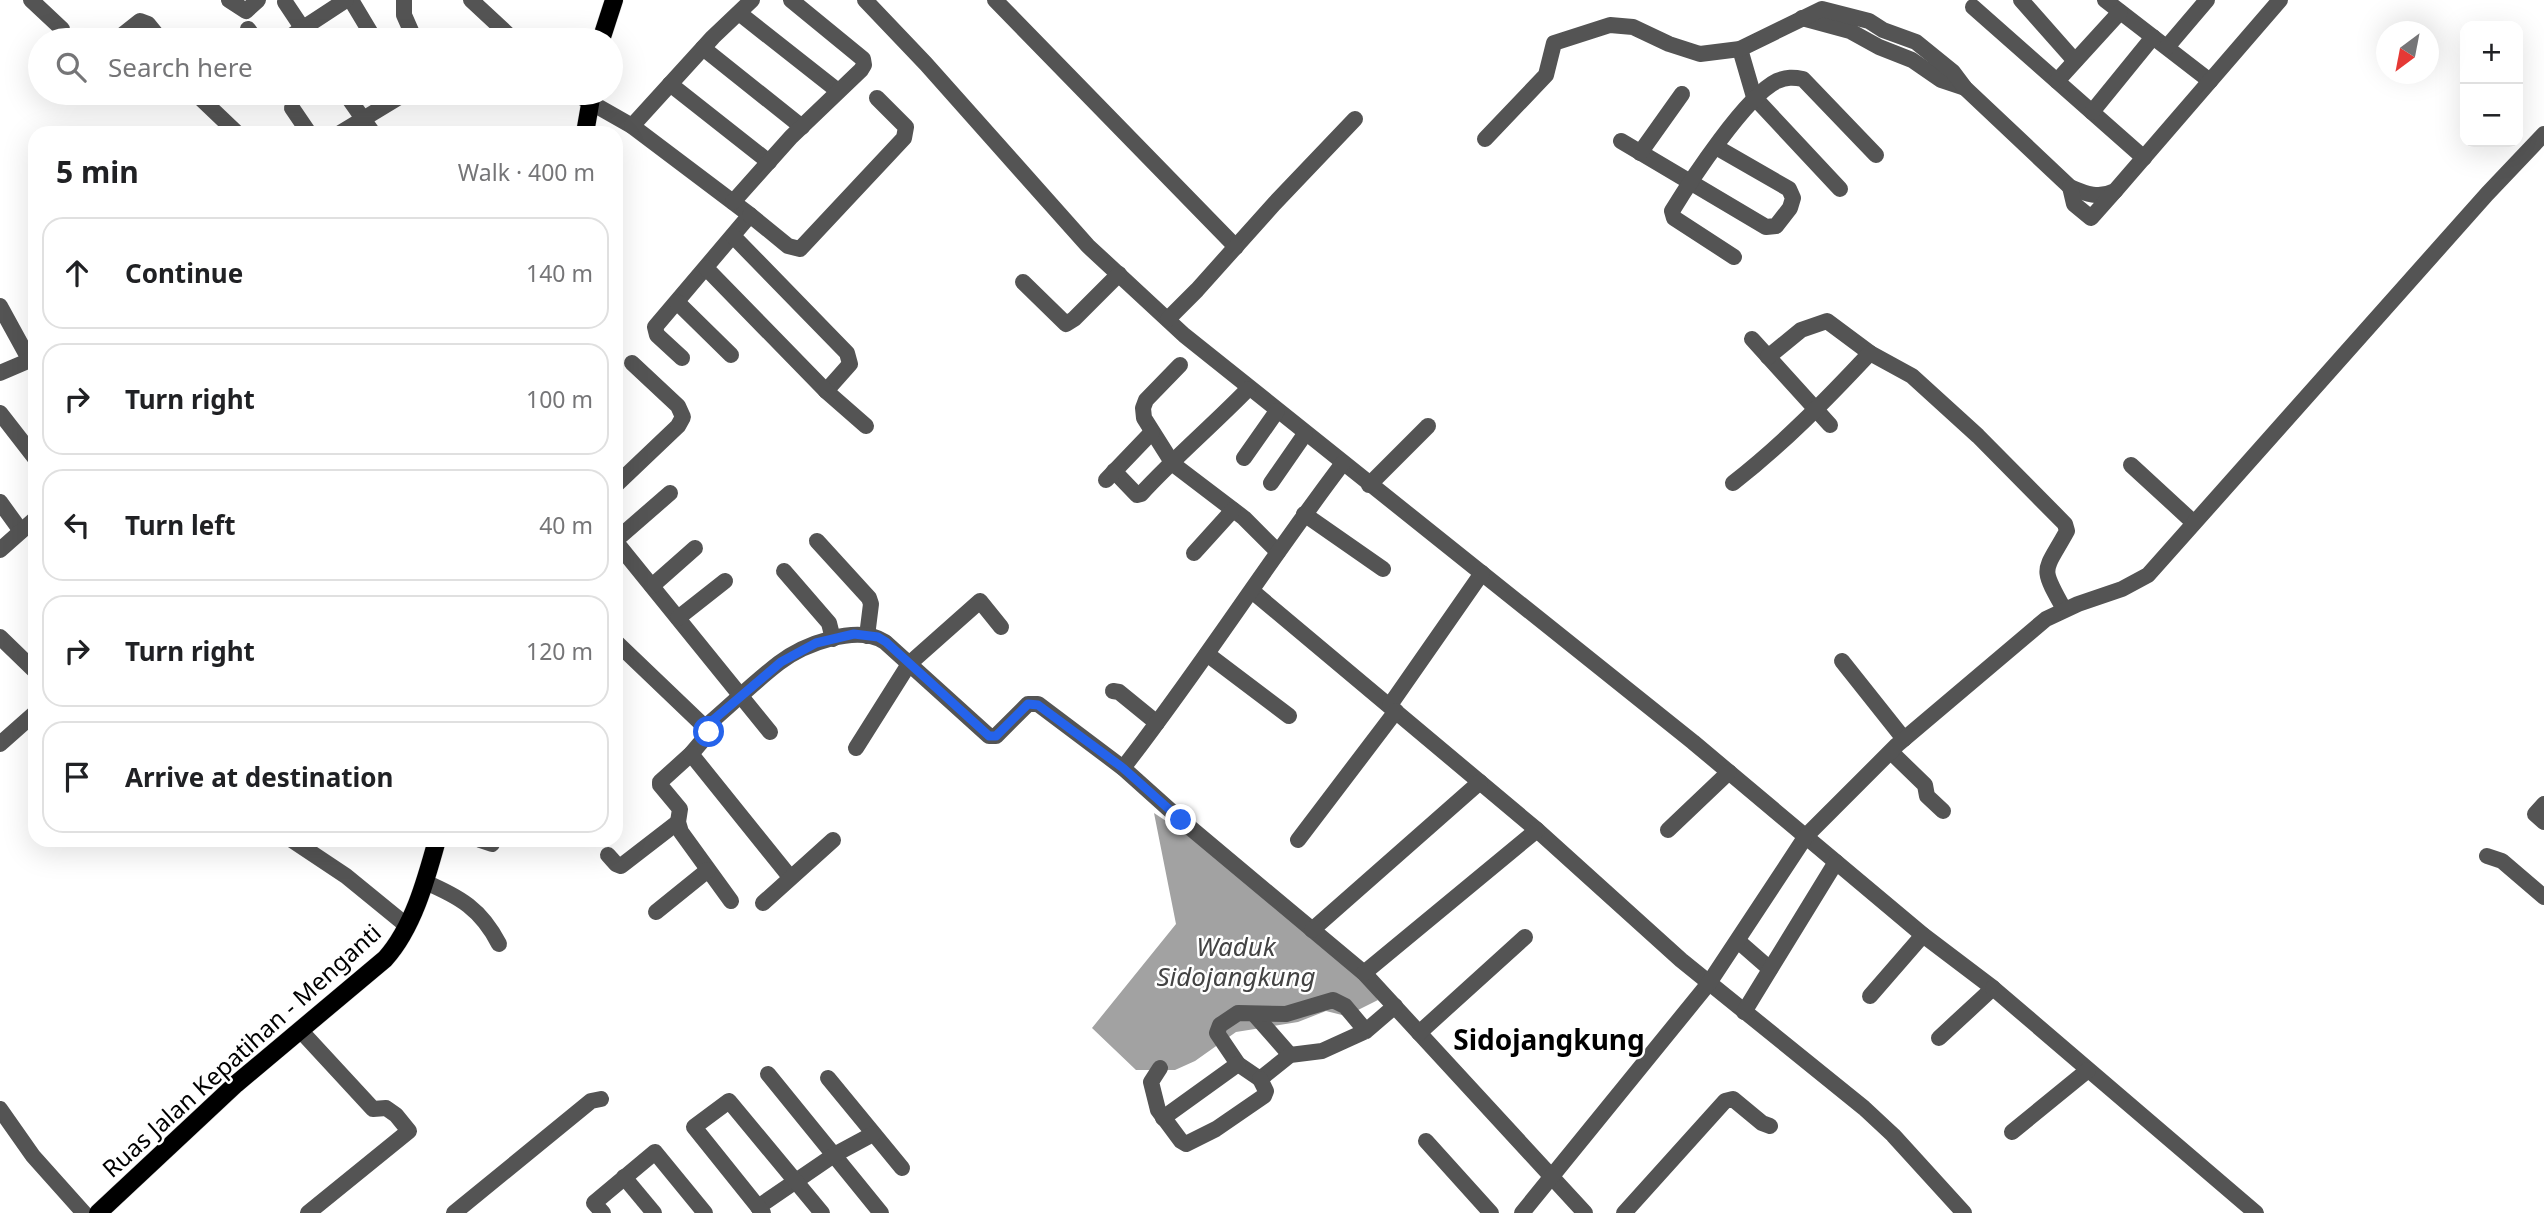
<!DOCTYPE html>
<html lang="en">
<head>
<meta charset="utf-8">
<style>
  :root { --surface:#fff; --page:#f6f6f6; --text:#202124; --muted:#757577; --line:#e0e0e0 }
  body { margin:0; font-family:"Noto Sans",sans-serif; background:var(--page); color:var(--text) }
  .controls { position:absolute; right:21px; top:21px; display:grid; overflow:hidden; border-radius:14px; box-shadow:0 7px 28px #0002 }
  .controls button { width:63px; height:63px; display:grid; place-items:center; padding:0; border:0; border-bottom:2px solid var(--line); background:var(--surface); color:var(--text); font:35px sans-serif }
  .compass { position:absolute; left:2376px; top:21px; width:63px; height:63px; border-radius:50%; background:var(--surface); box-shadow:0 7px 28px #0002; rotate:212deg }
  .stop { position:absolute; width:21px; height:21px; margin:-16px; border:5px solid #2563eb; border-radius:50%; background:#fff }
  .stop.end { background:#2563eb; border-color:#fff; box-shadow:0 2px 7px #0008 }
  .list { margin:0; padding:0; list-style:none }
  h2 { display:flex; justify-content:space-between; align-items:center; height:91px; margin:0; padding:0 28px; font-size:30px }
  h2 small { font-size:23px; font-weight:400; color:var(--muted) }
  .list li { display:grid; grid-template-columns:46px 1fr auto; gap:21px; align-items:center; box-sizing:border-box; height:112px; margin:0 14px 14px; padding:0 14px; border:2px solid var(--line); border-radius:21px }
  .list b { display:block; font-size:26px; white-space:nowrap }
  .list em { font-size:23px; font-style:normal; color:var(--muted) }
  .icon { flex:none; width:38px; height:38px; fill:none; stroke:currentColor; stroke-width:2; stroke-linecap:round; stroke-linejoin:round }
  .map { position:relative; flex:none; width:2544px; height:1213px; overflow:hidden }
  .search { position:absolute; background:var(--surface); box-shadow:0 7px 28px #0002; left:28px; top:28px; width:595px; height:77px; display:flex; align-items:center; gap:18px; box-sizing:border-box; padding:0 24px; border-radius:38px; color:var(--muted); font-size:26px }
  .panel { position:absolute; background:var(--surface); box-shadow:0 7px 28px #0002; left:28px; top:126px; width:595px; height:721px; border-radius:21px }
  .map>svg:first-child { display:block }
  .water { fill:#a2a2a2 }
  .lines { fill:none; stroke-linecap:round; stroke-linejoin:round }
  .major-casing { stroke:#dbdbdb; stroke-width:19 }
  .minor { stroke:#545454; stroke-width:16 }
  .major { stroke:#000; stroke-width:18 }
  .route { stroke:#2563eb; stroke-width:9 }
  .labels { text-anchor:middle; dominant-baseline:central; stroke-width:5; stroke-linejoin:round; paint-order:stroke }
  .street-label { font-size:24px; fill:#000; stroke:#fff }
  .water-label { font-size:26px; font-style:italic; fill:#434343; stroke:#fff }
  .quarter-label { font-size:28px; font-weight:bold; fill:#000; stroke:#fff }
</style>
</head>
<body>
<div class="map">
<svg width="2544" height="1213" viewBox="0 0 2544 1213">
  <rect width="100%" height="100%" fill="#fff"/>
  <polygon class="water" points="1154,813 1240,870 1350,961 1378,1000 1346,1016 1326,1011 1298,1022 1236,1032 1195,1061 1175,1070 1136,1070 1092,1028 1176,924"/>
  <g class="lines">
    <defs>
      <g id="major">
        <polyline points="601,40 614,0"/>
        <polyline points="585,133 592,93"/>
        <path d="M98,1213L236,1084L385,959C413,928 426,880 437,840"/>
      </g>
    </defs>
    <use href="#major" class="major-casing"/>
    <g class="minor">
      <polyline points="31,0 62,29"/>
      <polyline points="229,0 246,11 258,0"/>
      <polyline points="351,0 375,40"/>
      <polyline points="404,0 404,15 415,40"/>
      <polyline points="471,0 514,40"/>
      <polyline points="865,0 926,64 1088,246 1184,335 1693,742 1923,935 1993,988 1939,1038"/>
      <polyline points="995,0 1236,247"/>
      <polyline points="2021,0 2075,61"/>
      <polyline points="2105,0 2210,81"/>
      <polyline points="285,2 303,29"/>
      <polyline points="1973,7 2144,158"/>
      <polyline points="739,13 838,91"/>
      <polyline points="1802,18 1850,31 1879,47 1912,60 1941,80 1965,88"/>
      <polyline points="248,29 256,40"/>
      <polyline points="116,40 140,21 148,24 161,40"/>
      <polyline points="285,40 346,0"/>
      <polyline points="2167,47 2207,0"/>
      <polyline points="703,48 802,127"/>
      <polyline points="1740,49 1754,97 1840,189"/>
      <polyline points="2057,81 2120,12"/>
      <polyline points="670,84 769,162"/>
      <polyline points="195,93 237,133"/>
      <polyline points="345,93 373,133"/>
      <polyline points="574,93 632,126 750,215 655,327 657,335 682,358"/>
      <polyline points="292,108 309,133"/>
      <polyline points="2092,112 2153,37"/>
      <polyline points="632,126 713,37 752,0"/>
      <polyline points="340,133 406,93"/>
      <path d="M1485,139L1546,75L1554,43L1610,25L1633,27L1669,44L1700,54L1740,49L1822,9L1869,21L1883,30L1916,42L1953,72L1965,88L2070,187C2086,194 2099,199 2115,191L2280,0"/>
      <polyline points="1621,141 1766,227 1776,226 1790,208 1793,198 1789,189 1716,147"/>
      <polyline points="1640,153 1682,94"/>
      <polyline points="2070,187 2074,204 2091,218 2115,191"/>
      <polyline points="733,202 791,137 861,70 864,65 863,59 791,0"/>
      <polyline points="750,215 788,246 800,249 904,138 906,127 877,98"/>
      <polyline points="733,236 847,353 850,364 826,391"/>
      <path d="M1734,257L1674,218L1672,211C1691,180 1746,96 1777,81C1787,77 1793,77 1803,79L1876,155"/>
      <polyline points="706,268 826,391 866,426"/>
      <polyline points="1023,282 1066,324 1074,319 1119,274"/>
      <polyline points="677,302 731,355"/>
      <polyline points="0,306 29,359"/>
      <polyline points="1168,319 1197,290 1274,204 1355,119"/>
      <polyline points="1752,339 1830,425"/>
      <polyline points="1768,357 1801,330 1827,321 1870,353"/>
      <polyline points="1180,365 1146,400 1143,408 1144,418 1173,464 1244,518 1278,552"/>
      <polyline points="0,373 35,358"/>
      <polyline points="0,413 35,458"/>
      <polyline points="1244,458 1277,411"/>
      <polyline points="2131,465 2193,522"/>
      <path d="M1114,471L1137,495L1141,494C1175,457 1213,425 1248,389"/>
      <polyline points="1106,480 1152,432"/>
      <polyline points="1271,483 1305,434"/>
      <path d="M1733,483C1783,444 1827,399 1870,353L1912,376L1978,436L2065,524L2067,531C2044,573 2039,565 2064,609"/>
      <polyline points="616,485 678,426 683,417 678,406 632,363"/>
      <polyline points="1369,485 1428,426"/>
      <polyline points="0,502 21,531"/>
      <polyline points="1304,514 1383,569"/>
      <polyline points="616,540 670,493"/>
      <polyline points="817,541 869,598 871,604 867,636"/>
      <polyline points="616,542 770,732"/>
      <polyline points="0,550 35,519"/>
      <polyline points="1194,553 1233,510"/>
      <polyline points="784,571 829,623 833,639"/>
      <polyline points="652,586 695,548"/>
      <polyline points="1252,591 1537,830 1681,960 1864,1108 1893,1135 1964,1213"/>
      <polyline points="678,618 725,581"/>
      <polyline points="0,637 35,671"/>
      <polyline points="616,642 708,730 708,734 691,754 660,782 660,785 680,809 678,822 681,832 731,901"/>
      <polyline points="1207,654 1289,716"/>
      <polyline points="1842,661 1904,739"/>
      <polyline points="1113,691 1119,692 1157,723"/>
      <polyline points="1390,705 1482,573"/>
      <path d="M705,727C730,706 753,683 779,663C804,644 857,624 885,642L989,736H996L1028,704H1038L1123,768L1181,820L1364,973L1585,1213"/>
      <polyline points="0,744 35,713"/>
      <polyline points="856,748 909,664 980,601 1001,627"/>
      <polyline points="1891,752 1925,785 1927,796 1943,811"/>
      <polyline points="691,754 790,877"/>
      <path d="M1123,768C1200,669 1267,563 1343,463"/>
      <polyline points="2544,804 2535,814 2544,822"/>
      <polyline points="1668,830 1729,772"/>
      <polyline points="292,840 346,876 406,925"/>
      <polyline points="480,840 492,844"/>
      <polyline points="1298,840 1396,711"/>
      <polyline points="608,855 616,864 621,866 678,822"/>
      <polyline points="2487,856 2502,861 2544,897"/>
      <path d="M425,882C460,897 481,909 499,944"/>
      <polyline points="763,903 833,840"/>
      <polyline points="656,912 708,870"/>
      <polyline points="1312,930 1480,782"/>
      <polyline points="1738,941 1770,969"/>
      <polyline points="1364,973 1537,830"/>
      <polyline points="1993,988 2256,1213"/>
      <polyline points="1870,996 1923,935"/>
      <polyline points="1744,1012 1836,862"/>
      <polyline points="1254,1014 1290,1055"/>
      <polyline points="300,1030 373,1109 386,1108 396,1115 409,1131 308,1213"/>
      <polyline points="1366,1031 1322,1051 1290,1055 1260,1079 1238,1064 1217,1033 1220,1025 1238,1013 1286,1014 1333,1000 1345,1006 1366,1031 1395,1006"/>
      <polyline points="1419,1033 1525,937"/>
      <polyline points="1160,1068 1151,1082 1158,1110 1181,1141 1186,1144 1216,1129 1264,1096 1266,1091 1260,1079"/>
      <polyline points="768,1074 881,1213"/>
      <polyline points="828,1078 902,1168"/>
      <polyline points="0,1109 33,1156 84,1213"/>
      <polyline points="1163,1118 1238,1064"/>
      <polyline points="2012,1132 2088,1070"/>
      <polyline points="1426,1141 1491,1213"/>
      <polyline points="624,1177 654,1213"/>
      <polyline points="758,1207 834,1155 873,1134"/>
      <polyline points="454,1213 591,1101 601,1099"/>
      <polyline points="603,1213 594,1203 655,1152 705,1213"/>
      <polyline points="763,1213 694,1127 729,1101 822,1213"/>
      <polyline points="1522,1213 1709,983 1806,836 1897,745 2046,619 2078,604 2122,589 2148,575 2487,194 2544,134"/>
      <polyline points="1624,1213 1725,1101 1733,1099 1762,1123 1770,1126"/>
    </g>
    <use href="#major" class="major"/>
  </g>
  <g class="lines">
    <polyline class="route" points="709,732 705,727 781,662 816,643 854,634 878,637 886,642 989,736 996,736 1028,704 1038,705 1123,768 1181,820"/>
  </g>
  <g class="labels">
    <g class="street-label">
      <text transform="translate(241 1050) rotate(-42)">Ruas Jalan Kepatihan - Menganti</text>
    </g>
    <g class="water-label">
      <text x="1236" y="946">Waduk<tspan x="1236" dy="30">Sidojangkung</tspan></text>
    </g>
    <g class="quarter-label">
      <text x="1549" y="1039">Sidojangkung</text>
    </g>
  </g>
</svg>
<div class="controls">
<button>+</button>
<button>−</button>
</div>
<svg class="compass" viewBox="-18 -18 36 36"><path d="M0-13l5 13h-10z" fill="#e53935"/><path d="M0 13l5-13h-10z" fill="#757577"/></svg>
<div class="stop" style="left:709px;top:732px"></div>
<div class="stop end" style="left:1181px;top:820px"></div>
<div class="search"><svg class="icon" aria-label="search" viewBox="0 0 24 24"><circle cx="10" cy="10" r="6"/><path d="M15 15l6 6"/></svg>Search here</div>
<section class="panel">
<h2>5 min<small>Walk · 400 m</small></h2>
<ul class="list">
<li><svg class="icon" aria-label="ahead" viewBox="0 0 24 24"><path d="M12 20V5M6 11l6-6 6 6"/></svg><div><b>Continue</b></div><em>140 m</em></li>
<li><svg class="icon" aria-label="right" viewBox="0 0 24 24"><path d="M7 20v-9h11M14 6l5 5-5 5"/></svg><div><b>Turn right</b></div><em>100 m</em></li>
<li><svg class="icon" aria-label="left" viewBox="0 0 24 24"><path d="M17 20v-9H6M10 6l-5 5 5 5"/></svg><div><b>Turn left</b></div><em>40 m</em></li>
<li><svg class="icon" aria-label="right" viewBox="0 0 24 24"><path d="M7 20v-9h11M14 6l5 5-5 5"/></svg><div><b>Turn right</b></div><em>120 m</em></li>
<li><svg class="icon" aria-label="arrive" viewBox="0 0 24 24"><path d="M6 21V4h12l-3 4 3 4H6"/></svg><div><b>Arrive at destination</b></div></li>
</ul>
</section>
</div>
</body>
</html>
